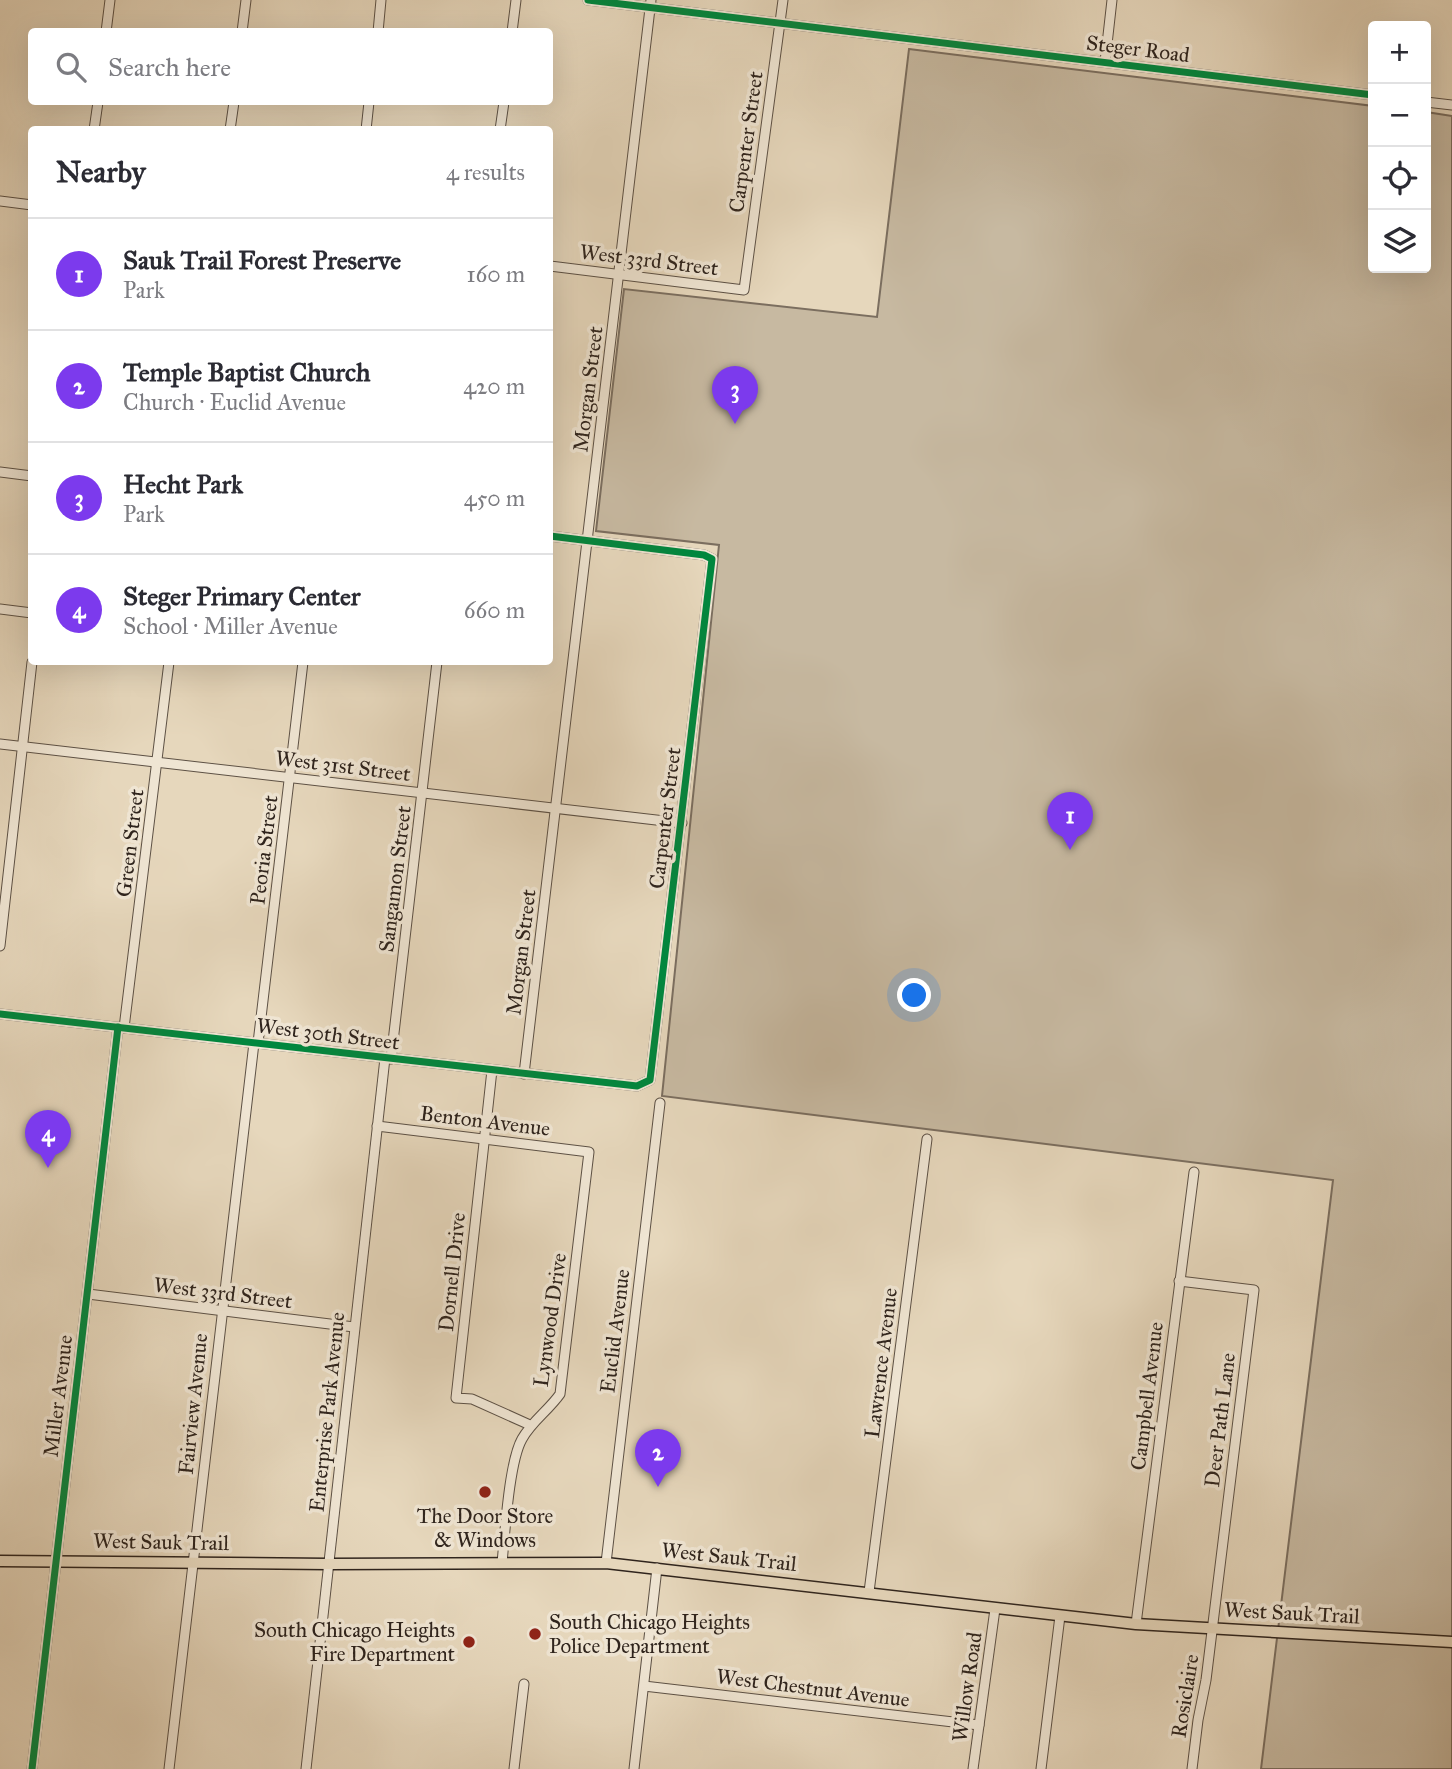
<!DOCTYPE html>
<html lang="en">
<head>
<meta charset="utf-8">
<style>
  :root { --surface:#fff; --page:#f7f7f7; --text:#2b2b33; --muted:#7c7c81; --line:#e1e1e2; --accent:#7c3aed }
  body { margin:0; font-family:"IM FELL Great Primer",serif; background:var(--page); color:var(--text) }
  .controls { position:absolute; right:21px; top:21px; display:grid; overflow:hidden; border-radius:7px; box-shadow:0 7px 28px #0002 }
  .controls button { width:63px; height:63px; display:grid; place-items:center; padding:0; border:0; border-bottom:2px solid var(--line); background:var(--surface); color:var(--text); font:35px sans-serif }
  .you { position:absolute; left:915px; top:996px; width:24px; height:24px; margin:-18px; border:5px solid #fff; border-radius:50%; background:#1a73e8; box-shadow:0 0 0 10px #1a73e833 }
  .badge { display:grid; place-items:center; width:46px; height:46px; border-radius:50%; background:var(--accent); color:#fff; font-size:23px; font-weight:700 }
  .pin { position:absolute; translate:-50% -58px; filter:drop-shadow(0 2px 4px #0008) }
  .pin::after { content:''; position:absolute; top:37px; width:24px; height:21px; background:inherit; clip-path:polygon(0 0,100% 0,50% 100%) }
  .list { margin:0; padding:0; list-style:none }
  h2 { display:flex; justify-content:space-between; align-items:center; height:91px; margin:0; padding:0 28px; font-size:30px }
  h2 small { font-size:23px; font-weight:400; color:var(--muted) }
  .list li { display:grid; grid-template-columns:46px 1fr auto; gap:21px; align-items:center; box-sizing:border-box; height:112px; padding:0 28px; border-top:2px solid var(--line) }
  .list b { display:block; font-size:26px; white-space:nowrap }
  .list p { margin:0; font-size:23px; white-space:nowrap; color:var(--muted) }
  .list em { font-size:23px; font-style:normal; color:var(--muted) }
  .icon { flex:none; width:38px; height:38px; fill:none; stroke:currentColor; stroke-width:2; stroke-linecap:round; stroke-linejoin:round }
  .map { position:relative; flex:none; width:1452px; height:1769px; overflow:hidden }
  .search { position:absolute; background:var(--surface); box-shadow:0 7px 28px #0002; left:28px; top:28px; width:525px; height:77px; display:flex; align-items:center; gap:18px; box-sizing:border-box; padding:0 24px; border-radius:7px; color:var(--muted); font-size:26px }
  .panel { position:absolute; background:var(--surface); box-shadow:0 7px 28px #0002; left:28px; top:126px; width:525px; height:539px; border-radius:7px }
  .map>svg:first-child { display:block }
  .green { fill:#c7b9a1; stroke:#7b6e5f; stroke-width:2 }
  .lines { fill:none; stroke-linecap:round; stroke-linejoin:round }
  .minor-casing { stroke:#5d5145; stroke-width:11 }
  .major-casing { stroke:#2f241d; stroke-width:13 }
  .minor { stroke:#efe5d3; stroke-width:9 }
  .major { stroke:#e6d7bc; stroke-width:10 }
  .cycleway-casing { stroke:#efe5d3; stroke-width:11 }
  .cycleway { stroke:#00873e; stroke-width:7 }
  .poi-dot { fill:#8f2418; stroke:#efe5d3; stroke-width:2.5 }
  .labels { text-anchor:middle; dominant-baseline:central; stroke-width:7; stroke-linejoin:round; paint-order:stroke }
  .street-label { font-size:21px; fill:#2f241d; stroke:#efe5d3 }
  .poi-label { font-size:21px; fill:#2f241d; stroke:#efe5d3 }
</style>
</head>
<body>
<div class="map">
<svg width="1452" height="1769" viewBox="0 0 1452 1769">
  <rect width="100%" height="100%" fill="#e6d7bc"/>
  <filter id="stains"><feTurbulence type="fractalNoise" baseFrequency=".00286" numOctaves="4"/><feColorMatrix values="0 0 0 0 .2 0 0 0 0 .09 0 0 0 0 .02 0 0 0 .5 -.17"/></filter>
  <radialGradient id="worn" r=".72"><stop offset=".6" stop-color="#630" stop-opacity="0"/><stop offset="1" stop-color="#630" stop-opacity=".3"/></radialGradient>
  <polygon class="green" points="909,49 1373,106 1373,268 1426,268 1426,112 1452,116 1452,1769 1261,1769 1333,1180 662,1096 719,545 596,531 624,289 877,317"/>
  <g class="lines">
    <defs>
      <g id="minor">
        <polyline points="588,0 1373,95"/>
        <polyline points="106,32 110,0"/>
        <polyline points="242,32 246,0"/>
        <polyline points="378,32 381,0"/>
        <polyline points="512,32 516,0"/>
        <polyline points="1105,62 1112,0"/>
        <polyline points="1426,102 1452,105"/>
        <polyline points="94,130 98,102"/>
        <polyline points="230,130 234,102"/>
        <polyline points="366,130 369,102"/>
        <polyline points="500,130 504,102"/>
        <polyline points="0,201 32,205"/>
        <polyline points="550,266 744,290 783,0"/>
        <polyline points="0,472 32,476"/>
        <polyline points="0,609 32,613"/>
        <polyline points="0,744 682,823"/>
        <polyline points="0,946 32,662"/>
        <polyline points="0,1014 637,1086 650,1080 712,559 704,555 550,536"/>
        <polyline points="124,1028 169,662"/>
        <polyline points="258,1043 303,662"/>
        <polyline points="391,1059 437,662"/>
        <polyline points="492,1070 456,1398 472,1399 530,1425"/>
        <polyline points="524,1074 651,0"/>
        <path d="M377,1126L589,1152L560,1394C548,1411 532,1421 522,1439C509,1462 505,1533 502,1563"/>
        <polyline points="1179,1281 1254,1290 1206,1680 1198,1720 1192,1769"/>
        <polyline points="88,1294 354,1327"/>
        <polyline points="606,1563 660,1103"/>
        <polyline points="869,1592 927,1139"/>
        <polyline points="1136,1624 1194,1172"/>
        <polyline points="644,1686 979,1725"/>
        <polyline points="32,1769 118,1027"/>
        <polyline points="169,1769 254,1043"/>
        <polyline points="306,1769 385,1058"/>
        <polyline points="514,1769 524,1684"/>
        <polyline points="634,1769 657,1568"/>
        <polyline points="973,1769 995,1609"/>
        <polyline points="1041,1769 1060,1616"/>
      </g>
      <polyline id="major" points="0,1561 329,1564 606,1563 1136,1624 1452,1642"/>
    </defs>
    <use href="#minor" class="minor-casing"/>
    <use href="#major" class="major-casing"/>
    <use href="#minor" class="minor"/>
    <use href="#major" class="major"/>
    <defs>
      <g id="cycleway">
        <polyline points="588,0 1373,95"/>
        <polyline points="0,1014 637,1086 650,1080 712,559 704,555 550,536"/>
        <polyline points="32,1769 118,1027"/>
      </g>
    </defs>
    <use href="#cycleway" class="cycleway-casing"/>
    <use href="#cycleway" class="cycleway"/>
  </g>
  <g class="poi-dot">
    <circle cx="485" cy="1492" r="7"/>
    <circle cx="535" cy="1634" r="7"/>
    <circle cx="469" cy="1642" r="7"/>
  </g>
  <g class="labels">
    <g class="street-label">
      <text transform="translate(1138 49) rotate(7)">Steger Road</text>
      <text transform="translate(746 142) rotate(-82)">Carpenter Street</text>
      <text transform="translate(649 260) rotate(7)">West 33rd Street</text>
      <text transform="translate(588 389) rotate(-83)">Morgan Street</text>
      <text transform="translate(343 766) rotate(7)">West 31st Street</text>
      <text transform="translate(665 818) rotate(-83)">Carpenter Street</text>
      <text transform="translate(130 843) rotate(-83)">Green Street</text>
      <text transform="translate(264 850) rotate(-83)">Peoria Street</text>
      <text transform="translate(395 879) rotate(-83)">Sangamon Street</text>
      <text transform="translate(521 952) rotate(-83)">Morgan Street</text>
      <text transform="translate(328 1034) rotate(7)">West 30th Street</text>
      <text transform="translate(485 1121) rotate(7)">Benton Avenue</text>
      <text transform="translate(452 1272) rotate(-84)">Dornell Drive</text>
      <text transform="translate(223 1293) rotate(7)">West 33rd Street</text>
      <text transform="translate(550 1320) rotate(-82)">Lynwood Drive</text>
      <text transform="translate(615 1331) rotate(-83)">Euclid Avenue</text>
      <text transform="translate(881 1363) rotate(-83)">Lawrence Avenue</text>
      <text transform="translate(58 1396) rotate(-83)">Miller Avenue</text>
      <text transform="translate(1147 1396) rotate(-83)">Campbell Avenue</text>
      <text transform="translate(193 1404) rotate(-84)">Fairview Avenue</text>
      <text transform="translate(327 1412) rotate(-84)">Enterprise Park Avenue</text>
      <text transform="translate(1220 1420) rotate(-83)">Deer Path Lane</text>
      <text transform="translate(161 1542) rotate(1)">West Sauk Trail</text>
      <text transform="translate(729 1557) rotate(6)">West Sauk Trail</text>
      <text transform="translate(1292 1613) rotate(3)">West Sauk Trail</text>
      <text transform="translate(967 1687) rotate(-82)">Willow Road</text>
      <text transform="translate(813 1688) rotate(7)">West Chestnut Avenue</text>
      <text transform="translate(1185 1696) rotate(-81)">Rosiclaire</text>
    </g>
    <g class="poi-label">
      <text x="485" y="1516">The Door Store<tspan x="485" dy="24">&amp; Windows</tspan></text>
      <text x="549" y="1622" text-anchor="start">South Chicago Heights<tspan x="549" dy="24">Police Department</tspan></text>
      <text x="455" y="1630" text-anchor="end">South Chicago Heights<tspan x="455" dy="24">Fire Department</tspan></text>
    </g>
  </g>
  <rect width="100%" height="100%" filter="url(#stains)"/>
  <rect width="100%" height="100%" fill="url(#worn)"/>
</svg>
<div class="controls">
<button>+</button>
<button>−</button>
<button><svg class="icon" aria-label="locate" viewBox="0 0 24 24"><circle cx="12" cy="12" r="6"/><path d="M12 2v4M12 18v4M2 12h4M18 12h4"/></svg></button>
<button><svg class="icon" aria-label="layers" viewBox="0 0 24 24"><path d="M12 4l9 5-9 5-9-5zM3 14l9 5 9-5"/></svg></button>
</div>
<div class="you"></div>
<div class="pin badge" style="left:1070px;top:850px">1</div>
<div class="pin badge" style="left:658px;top:1487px">2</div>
<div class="pin badge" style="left:735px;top:424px">3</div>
<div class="pin badge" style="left:48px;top:1168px">4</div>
<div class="search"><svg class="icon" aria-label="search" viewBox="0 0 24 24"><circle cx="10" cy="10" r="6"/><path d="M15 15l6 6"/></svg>Search here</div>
<section class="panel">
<h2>Nearby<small>4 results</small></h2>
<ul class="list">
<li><span class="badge">1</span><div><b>Sauk Trail Forest Preserve</b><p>Park</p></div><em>160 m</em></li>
<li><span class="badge">2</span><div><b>Temple Baptist Church</b><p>Church · Euclid Avenue</p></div><em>420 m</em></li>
<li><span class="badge">3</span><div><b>Hecht Park</b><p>Park</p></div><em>450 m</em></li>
<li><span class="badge">4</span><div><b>Steger Primary Center</b><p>School · Miller Avenue</p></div><em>660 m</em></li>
</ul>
</section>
</div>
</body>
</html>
